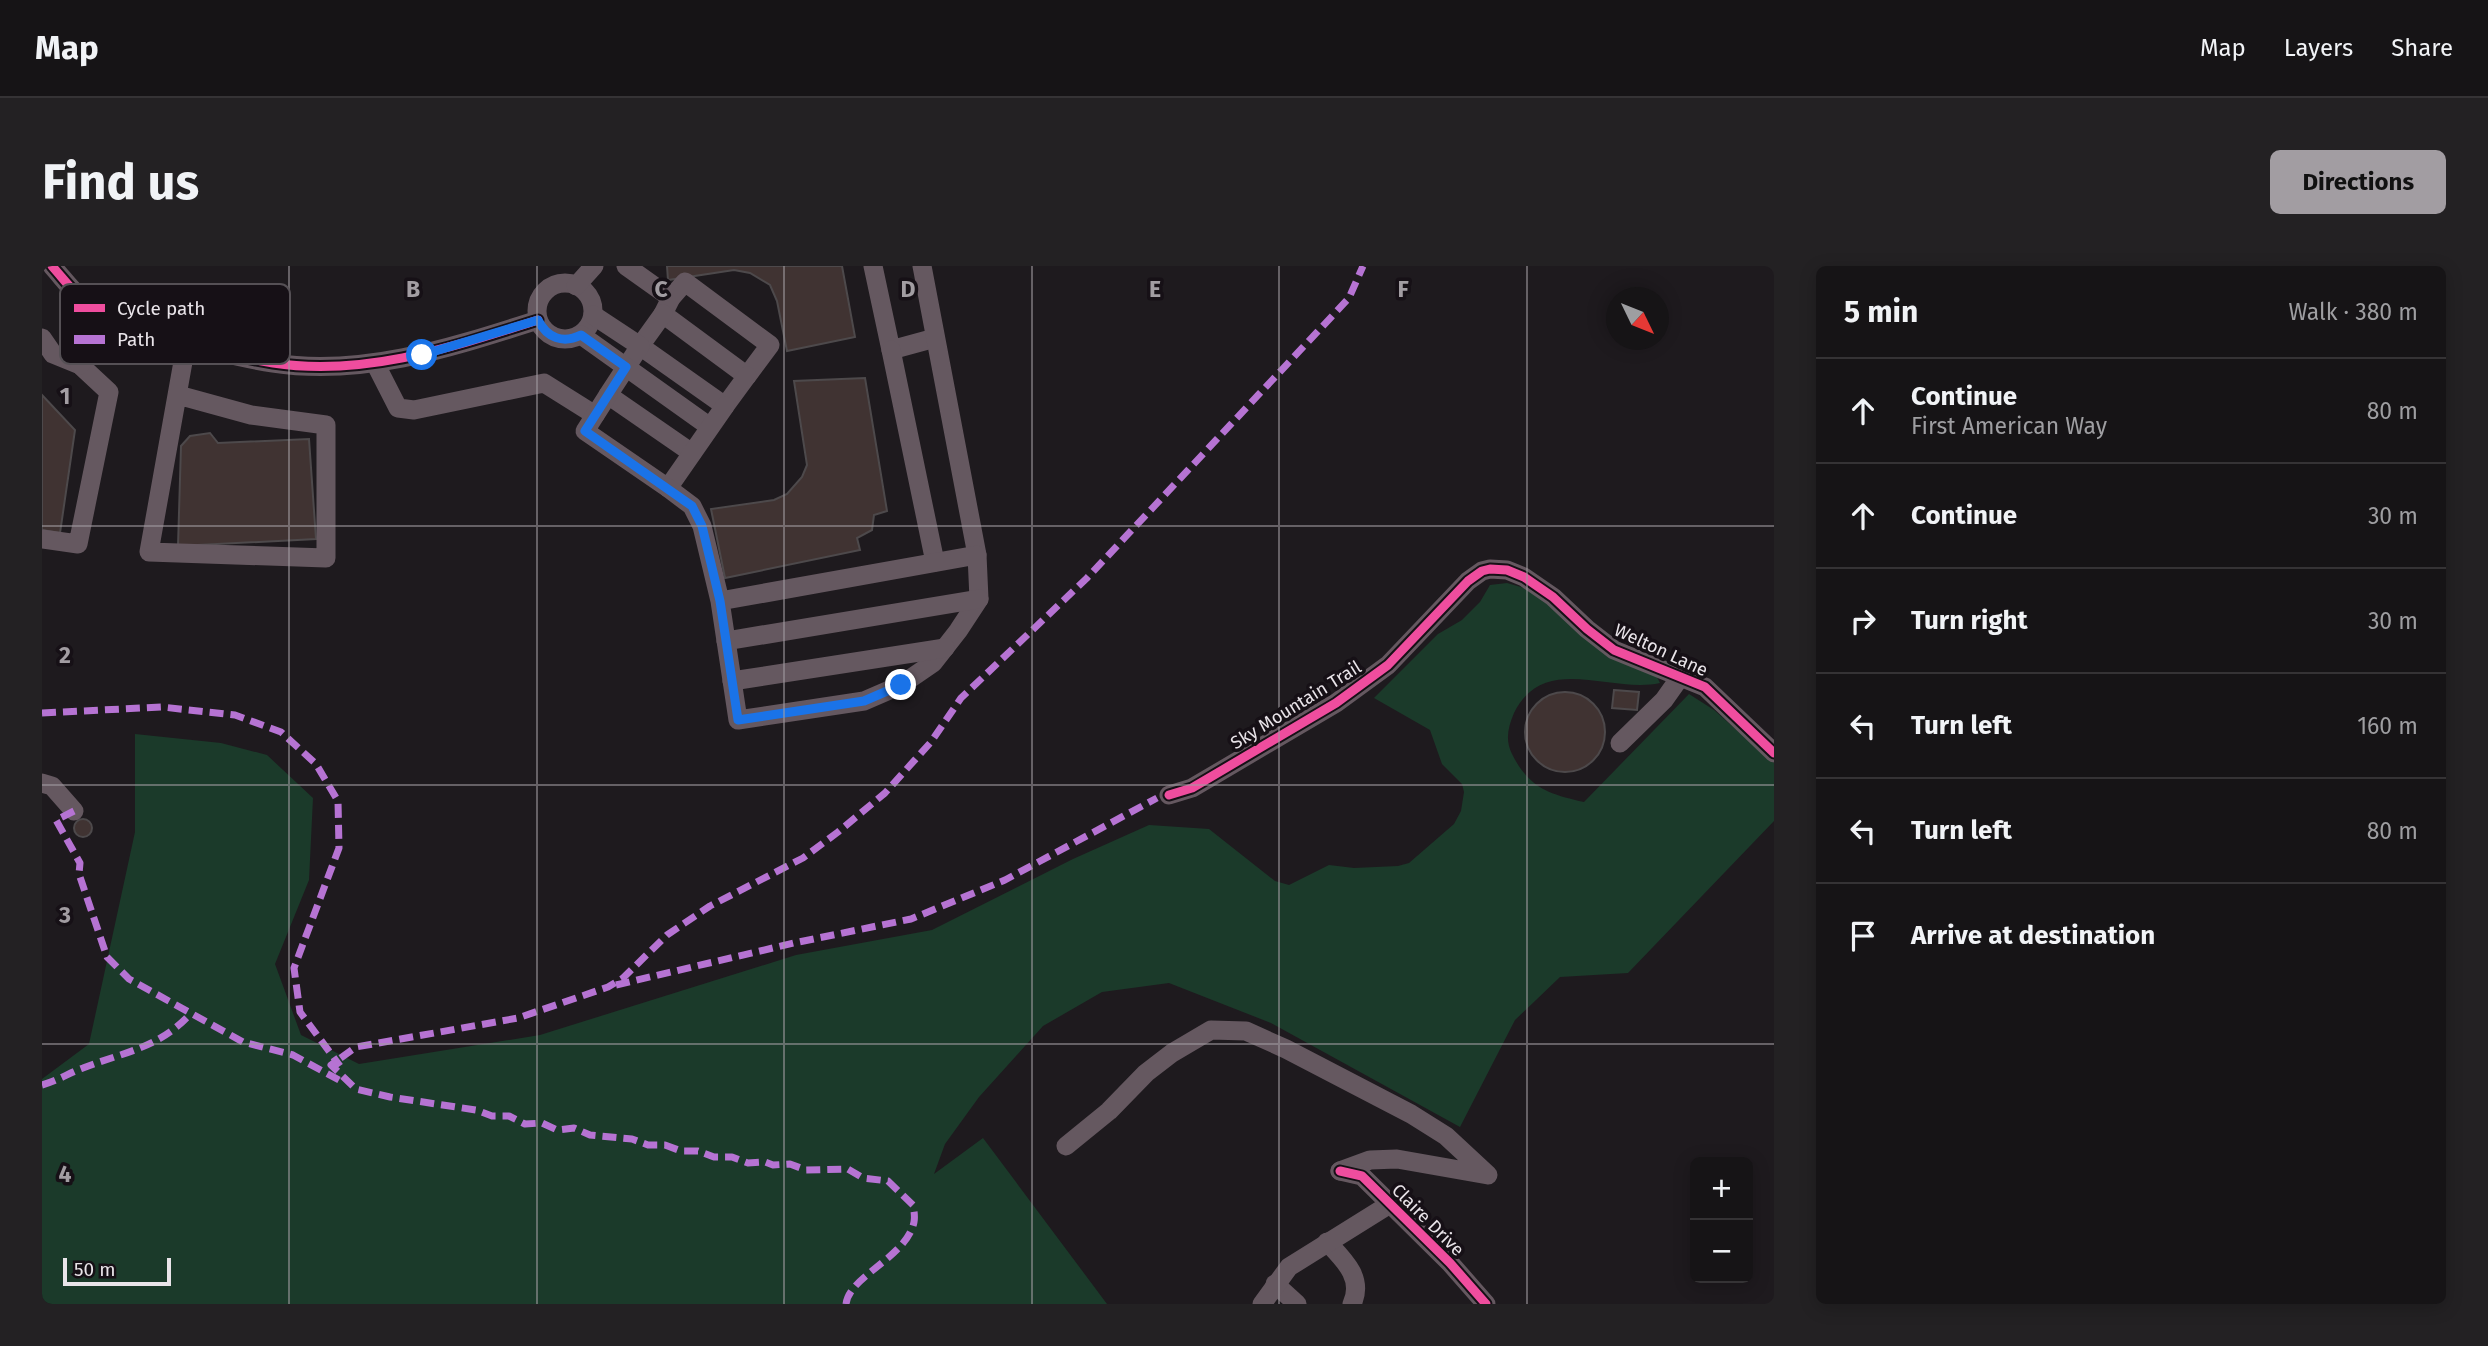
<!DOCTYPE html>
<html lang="en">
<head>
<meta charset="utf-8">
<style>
  :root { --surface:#161416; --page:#232123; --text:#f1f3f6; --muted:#9e9ea1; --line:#353335; --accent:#a29da2 }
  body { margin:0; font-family:"Fira Sans",sans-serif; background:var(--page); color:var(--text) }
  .controls { position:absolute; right:21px; bottom:21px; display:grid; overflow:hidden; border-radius:10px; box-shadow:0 4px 18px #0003 }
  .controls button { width:63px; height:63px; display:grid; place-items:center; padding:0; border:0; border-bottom:2px solid var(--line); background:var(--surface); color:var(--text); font:35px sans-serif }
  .compass { position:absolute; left:1564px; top:21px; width:63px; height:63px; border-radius:50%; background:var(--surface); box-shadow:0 4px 18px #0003; rotate:133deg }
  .scale { position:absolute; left:21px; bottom:18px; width:108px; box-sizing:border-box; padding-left:7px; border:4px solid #e9e4e9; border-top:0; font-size:19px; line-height:24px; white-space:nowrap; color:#e9e4e9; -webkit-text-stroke:5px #161016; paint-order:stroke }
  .stop { position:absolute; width:21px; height:21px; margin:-16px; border:5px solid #1a73e8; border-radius:50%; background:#fff }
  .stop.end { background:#1a73e8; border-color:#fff; box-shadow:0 2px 7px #0008 }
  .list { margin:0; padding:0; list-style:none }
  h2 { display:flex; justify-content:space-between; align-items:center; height:91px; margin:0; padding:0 28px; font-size:30px }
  h2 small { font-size:23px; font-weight:400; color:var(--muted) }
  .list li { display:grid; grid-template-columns:46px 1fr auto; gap:21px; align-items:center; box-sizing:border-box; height:105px; padding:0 28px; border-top:2px solid var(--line) }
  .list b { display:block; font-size:26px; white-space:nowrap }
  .list p { margin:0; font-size:23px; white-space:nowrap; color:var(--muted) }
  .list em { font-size:23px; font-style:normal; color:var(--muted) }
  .icon { flex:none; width:38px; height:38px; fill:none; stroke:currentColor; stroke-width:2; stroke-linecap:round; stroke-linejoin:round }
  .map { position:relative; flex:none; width:1732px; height:1038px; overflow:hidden; border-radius:10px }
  header { display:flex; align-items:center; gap:42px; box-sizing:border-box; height:98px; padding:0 35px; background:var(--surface); border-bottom:2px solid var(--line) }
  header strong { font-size:33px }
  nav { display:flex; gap:38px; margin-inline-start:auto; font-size:24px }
  .intro { display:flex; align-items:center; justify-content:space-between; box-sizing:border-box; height:168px; padding:0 42px }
  h1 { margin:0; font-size:49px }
  .button { padding:18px 32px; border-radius:10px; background:var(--accent); color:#111; font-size:24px; font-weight:700 }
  main { display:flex; gap:42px; padding:0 42px }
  aside { flex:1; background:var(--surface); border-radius:10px; box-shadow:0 4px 18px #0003 }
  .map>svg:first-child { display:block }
  .grass { fill:#1b3a2a }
  .building { fill:#403332; stroke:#4d494b; stroke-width:2 }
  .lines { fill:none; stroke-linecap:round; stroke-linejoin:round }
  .minor { stroke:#655860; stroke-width:19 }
  .quiet { stroke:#b673d3; stroke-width:7; stroke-dasharray:14 7; stroke-linecap:butt }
  .cycleway-casing { stroke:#161016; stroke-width:13 }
  .cycleway { stroke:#ef4d9e; stroke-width:9 }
  .route { stroke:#1a73e8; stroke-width:9 }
  .grid { fill:none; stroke:#a29da2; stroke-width:2; stroke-opacity:0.55 }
  .labels { text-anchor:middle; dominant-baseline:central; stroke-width:7; stroke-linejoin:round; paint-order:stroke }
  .street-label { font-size:18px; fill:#e9e4e9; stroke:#161016 }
  .key { fill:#161016; stroke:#555055; stroke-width:2 }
  .key-label { font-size:19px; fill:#e9e4e9 }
  .grid-label { font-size:23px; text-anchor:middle; font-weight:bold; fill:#a29da2; stroke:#161016; stroke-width:7; stroke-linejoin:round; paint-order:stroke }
</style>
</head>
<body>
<header>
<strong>Map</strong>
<nav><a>Map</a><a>Layers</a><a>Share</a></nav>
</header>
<div class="intro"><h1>Find us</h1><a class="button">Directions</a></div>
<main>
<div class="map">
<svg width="1732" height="1038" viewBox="0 0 1732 1038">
  <rect width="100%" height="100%" fill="#1e1a1e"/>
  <path class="grass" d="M1465,317L1486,323L1613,407L1618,417C1569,428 1502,386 1472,447C1466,461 1463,474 1470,488C1487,522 1507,528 1542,536L1647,428L1672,444L1732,497V555L1586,707L1518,711L1473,754L1418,861L1229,757L1127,717L1060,726L1001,760L937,831L903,878L892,908L941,872L1065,1038H0V813L47,778L93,566V468L179,477L225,489L271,532L267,614L233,698L259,769L317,798L498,769L754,689L890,664L1031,593L1107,559L1167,563L1233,615L1247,619L1287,599L1312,602L1356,600L1367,597L1412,558L1419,545L1422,526L1420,518L1400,498L1388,464L1332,432L1396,368L1420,354L1438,336L1448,319Z"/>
  <g class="building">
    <polygon points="625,0 800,0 813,71 745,85 735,35 728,19 708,7 692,4 626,14"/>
    <polygon points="823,112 845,245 832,249 830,264 815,272 818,284 683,312 669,243 732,234 745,228 760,211 765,199 752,115"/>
    <polygon points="0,129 33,164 18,267 0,264"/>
    <polygon points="168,167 176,177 267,173 274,273 136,280 139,180 148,170"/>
    <polygon points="1572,424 1597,426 1595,444 1570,442"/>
    <circle cx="1523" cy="466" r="40"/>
    <circle cx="41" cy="562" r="9"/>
  </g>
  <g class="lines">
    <g class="minor">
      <path d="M10,0C25,17 39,36 58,50C88,73 132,76 168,84C189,89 210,94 231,97C322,111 411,81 496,54"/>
      <polyline points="584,0 629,32"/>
      <polyline points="831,0 849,84 893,72"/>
      <polyline points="880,0 935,289"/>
      <polygon points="643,16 728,79 705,110 621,48 629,32"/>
      <circle cx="523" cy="45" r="28"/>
      <polyline points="534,20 552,0"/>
      <polyline points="621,48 598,80 683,140 705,110"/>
      <polyline points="551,49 598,80 566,129 650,187"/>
      <polyline points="539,69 668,161"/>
      <polyline points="0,72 11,88 38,99 67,126 36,278 0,273"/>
      <polyline points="849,84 893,296"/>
      <polyline points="333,97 356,142 372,144 502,117 553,149"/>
      <polyline points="38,99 66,55"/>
      <polyline points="136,129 209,149 284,159 284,292 107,286 144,79"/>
      <polyline points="566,129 543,165 626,222 683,140"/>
      <polyline points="626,222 650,240 660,260 678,335 935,289 937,333 916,365 891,397 859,419 822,435 696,454 678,335"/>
      <polyline points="684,375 937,333"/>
      <polyline points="690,415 903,382"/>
      <polyline points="1578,477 1622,434 1639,410"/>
      <polyline points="0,517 10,520 32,545"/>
      <polyline points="1127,529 1150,522 1294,437 1346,399 1426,315 1440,305 1448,303 1465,304 1482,311 1511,331 1545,363 1572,384 1663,421 1732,487"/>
      <polyline points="1024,880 1067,845 1104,807 1130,787 1169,764 1204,765 1244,783 1369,848 1404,870 1446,909 1355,893 1328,894 1298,905"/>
      <polyline points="1298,905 1320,910 1408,997 1444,1038"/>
      <path d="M1285,976C1302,994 1322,1012 1310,1038"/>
      <polyline points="1233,1018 1255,1038"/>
      <polyline points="1220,1038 1247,1001 1348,938"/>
    </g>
    <g class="quiet">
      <polyline points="0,447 120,441 193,449 239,466 274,498 296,535 297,582 252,702 258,746 298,800"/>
      <polyline points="32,545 14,554 38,597 37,608 65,691 87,713 201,776 251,789 297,814"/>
      <polyline points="574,719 752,677 869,653 963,614 1115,532"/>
      <path d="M0,819C15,815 27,807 41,802C82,786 118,782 149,747"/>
      <path d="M804,1038C807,1010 865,991 872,956C873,951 872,944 871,939L846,915L821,912L806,903L764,904L748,898L731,899L723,896L706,897L690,891H672L656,885H639L623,879H606L590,873L548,869L532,862L515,864L500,857L483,858L467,850H450L434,844L348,831L314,823L289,799L314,781L476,752L566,721L581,712L625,669L668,640L761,592L796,566L843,527L889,476L919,432L1045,312L1307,32L1321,0"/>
    </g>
    <defs>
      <g id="cycleway">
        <path d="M10,0C25,17 39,36 58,50C88,73 132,76 168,84C189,89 210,94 231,97C322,111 411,81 496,54"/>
        <polyline points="1127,529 1150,522 1294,437 1346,399 1426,315 1440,305 1448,303 1465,304 1482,311 1511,331 1545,363 1572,384 1663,421 1732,487"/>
        <polyline points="1298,905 1320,910 1408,997 1444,1038"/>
      </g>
    </defs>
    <use href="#cycleway" class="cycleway-casing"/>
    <use href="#cycleway" class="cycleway"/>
  </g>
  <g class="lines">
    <path class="route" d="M380,89L496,54C505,72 521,78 539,69L584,101L543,165L650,240L660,260L678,335L696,454L822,435L859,419"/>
  </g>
  <path class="grid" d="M247,0V1038M495,0V1038M742,0V1038M990,0V1038M1237,0V1038M1485,0V1038M0,260H1732M0,519H1732M0,778H1732"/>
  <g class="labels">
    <g class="street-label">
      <text transform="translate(1619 384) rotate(25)">Welton Lane</text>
      <text transform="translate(1254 439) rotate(-32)">Sky Mountain Trail</text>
      <text transform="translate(1386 954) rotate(45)">Claire Drive</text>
    </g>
  </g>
  <rect x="18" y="18" width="230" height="80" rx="10" class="key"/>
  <rect x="32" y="38" width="31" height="8" fill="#ef4d9e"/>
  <rect x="32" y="69" width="31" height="9" fill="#b673d3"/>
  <g class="key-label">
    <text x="75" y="49">Cycle path</text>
    <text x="75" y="80">Path</text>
  </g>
  <g class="grid-label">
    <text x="371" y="31">B</text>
    <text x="619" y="31">C</text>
    <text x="866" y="31">D</text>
    <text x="1113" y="31">E</text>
    <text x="1361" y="31">F</text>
    <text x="23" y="138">1</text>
    <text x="23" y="397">2</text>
    <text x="23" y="657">3</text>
    <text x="23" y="916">4</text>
  </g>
</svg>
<div class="controls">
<button>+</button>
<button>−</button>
</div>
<svg class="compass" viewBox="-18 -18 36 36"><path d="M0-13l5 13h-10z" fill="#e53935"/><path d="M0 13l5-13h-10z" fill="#9e9ea1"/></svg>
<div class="scale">50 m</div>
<div class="stop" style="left:380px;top:89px"></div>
<div class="stop end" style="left:859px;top:419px"></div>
</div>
<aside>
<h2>5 min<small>Walk · 380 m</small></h2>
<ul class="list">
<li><svg class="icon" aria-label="ahead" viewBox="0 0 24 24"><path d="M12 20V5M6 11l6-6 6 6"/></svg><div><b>Continue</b><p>First American Way</p></div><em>80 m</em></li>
<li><svg class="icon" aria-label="ahead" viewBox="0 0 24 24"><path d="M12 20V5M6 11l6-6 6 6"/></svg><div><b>Continue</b></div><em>30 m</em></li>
<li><svg class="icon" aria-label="right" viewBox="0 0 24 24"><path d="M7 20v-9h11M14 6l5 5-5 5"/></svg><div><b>Turn right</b></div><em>30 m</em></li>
<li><svg class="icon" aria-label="left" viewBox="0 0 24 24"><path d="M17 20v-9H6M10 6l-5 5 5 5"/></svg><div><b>Turn left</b></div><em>160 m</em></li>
<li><svg class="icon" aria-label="left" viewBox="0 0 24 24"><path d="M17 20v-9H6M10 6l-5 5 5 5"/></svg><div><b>Turn left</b></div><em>80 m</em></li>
<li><svg class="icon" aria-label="arrive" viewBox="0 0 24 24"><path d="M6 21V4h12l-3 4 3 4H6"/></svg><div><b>Arrive at destination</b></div></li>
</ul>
</aside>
</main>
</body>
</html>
